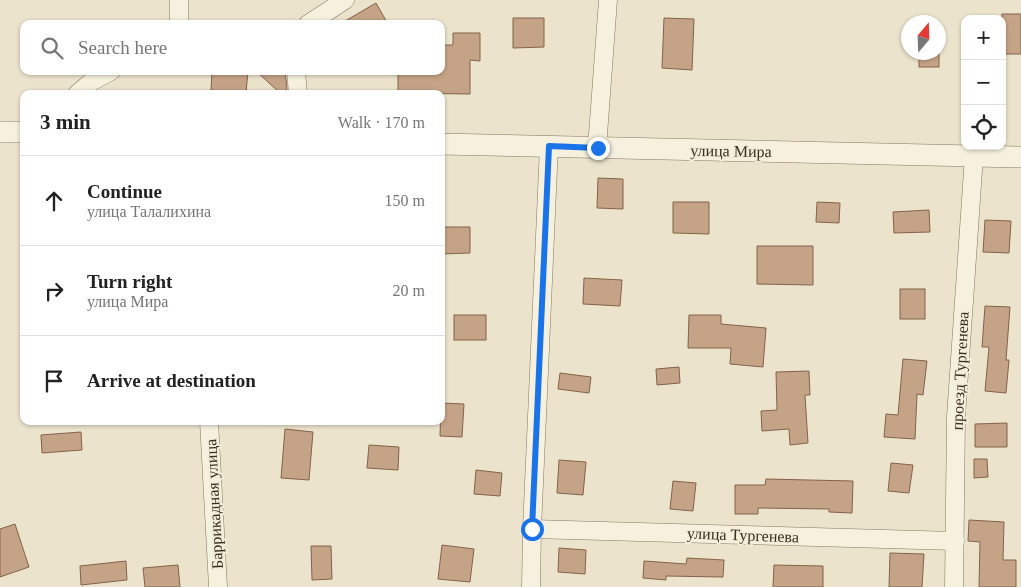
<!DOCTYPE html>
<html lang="en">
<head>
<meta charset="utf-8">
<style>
  :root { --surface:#fff; --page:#f2f2f2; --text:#222; --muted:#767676; --line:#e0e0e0 }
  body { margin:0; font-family:"Times New Roman",serif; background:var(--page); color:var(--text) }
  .controls { position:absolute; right:15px; top:15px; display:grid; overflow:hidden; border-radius:10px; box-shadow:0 1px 4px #0004 }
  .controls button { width:45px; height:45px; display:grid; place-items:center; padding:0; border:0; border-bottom:1px solid var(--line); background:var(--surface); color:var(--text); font:25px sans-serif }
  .compass { position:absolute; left:901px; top:15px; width:45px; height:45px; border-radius:50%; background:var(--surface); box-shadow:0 1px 4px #0004; rotate:19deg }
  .stop { position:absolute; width:15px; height:15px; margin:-11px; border:4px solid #1a73e8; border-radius:50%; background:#fff }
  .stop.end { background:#1a73e8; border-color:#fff; box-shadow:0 1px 5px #0008 }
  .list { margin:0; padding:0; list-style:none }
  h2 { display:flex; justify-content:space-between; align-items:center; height:65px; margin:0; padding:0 20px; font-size:21px }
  h2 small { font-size:16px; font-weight:400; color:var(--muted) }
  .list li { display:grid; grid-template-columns:32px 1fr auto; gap:15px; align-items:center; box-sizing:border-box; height:90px; padding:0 20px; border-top:1px solid var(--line) }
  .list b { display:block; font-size:19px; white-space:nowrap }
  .list p { margin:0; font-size:16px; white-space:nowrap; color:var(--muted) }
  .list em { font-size:16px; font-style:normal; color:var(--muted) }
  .icon { flex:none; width:28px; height:28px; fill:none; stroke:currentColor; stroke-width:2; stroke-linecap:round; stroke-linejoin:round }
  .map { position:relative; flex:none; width:1021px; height:587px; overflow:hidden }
  .search { position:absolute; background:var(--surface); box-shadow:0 1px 4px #0004; left:20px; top:20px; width:425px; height:55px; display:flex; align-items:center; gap:12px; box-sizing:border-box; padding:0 18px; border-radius:10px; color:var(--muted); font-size:19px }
  .panel { position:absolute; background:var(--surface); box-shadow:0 1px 4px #0004; left:20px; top:90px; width:425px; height:335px; border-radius:10px }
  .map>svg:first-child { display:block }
  .building { fill:#c5a386; stroke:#836349 }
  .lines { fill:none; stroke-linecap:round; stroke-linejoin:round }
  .minor-casing { stroke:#867761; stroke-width:19 }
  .tertiary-casing { stroke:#867761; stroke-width:22 }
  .minor { stroke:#f6f0de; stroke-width:18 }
  .tertiary { stroke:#f6f0de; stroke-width:21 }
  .route { stroke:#1a73e8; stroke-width:6 }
  .labels { text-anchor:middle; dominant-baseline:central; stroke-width:4; stroke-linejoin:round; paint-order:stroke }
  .street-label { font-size:16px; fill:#382f23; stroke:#f3edda }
</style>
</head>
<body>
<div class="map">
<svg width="1021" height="587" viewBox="0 0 1021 587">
  <rect width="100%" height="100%" fill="#ebe3cc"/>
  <g class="building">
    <polygon points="376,3 388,24 340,24"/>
    <rect x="1002" y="14" width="19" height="40"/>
    <polygon points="513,18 544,18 544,47 513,48"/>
    <polygon points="664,18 694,19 692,70 662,68"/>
    <polygon points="453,33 480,33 480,61 470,60 470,94 398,93 398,71 441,71 441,45 453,45"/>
    <rect x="919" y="52" width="20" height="15"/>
    <polygon points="212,71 248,71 246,93 211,90"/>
    <polygon points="256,71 285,71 287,89 281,94"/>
    <polygon points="598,178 623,179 623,209 597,208"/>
    <polygon points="673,202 709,202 709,234 673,233"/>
    <polygon points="817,202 840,203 839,223 816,222"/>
    <polygon points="929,210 930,232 894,233 893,212"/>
    <polygon points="985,220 1011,221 1009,253 983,252"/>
    <polygon points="441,227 470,227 470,253 441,254"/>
    <polygon points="757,246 813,246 813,285 757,284"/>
    <polygon points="584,278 622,280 620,306 583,304"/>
    <rect x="900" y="289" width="25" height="30"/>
    <polygon points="985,306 1010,307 1006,360 1009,360 1006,393 985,391 989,347 982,347"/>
    <rect x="454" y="315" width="32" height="25"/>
    <polygon points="689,315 721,315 721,324 766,328 763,367 730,364 731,348 688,348"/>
    <polygon points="903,359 927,361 923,395 917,394 915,439 884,437 886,414 898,415"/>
    <polygon points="679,367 680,383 657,385 656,369"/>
    <polygon points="809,371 810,395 805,395 808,443 790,445 789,429 762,431 761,411 777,410 776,372"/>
    <polygon points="560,373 591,377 589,393 558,389"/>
    <polygon points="441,403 464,404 462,437 440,436"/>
    <polygon points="1007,423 1007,447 975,447 975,424"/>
    <polygon points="285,429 313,432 309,480 281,478"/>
    <polygon points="81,432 82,450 42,453 41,435"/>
    <polygon points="369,445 399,447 398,470 367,468"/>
    <polygon points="974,459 987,459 988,477 974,478"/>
    <polygon points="559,460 586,462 583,495 557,493"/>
    <polygon points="891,463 913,465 909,493 888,491"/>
    <polygon points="476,470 502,473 500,496 474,494"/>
    <polygon points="766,479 853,481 852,513 829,512 829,509 758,508 758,514 735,514 735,485 765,485"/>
    <polygon points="673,481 696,483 693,511 670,509"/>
    <polygon points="969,520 1004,522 1003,560 1016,560 1016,587 979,587 980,542 968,541"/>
    <polygon points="15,524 29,567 0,577 0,529"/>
    <polygon points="442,545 474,549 470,582 438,579"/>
    <polygon points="311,546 331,546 332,579 312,580"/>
    <polygon points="559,548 586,550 585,574 558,572"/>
    <polygon points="890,553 924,554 922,587 889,587"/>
    <polygon points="687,558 724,560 723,577 666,576 666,580 643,578 644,561 686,564"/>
    <polygon points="126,561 127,580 81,585 80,566"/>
    <polygon points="178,565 180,587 145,587 143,568"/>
    <polygon points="774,565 823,566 823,587 773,587"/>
  </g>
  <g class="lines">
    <defs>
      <g id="minor">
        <polyline points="179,0 179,24"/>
        <polyline points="308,24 345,0"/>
        <polyline points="296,71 298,94"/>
        <polyline points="77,94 91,82 111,71"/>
        <polyline points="597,148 608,0"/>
        <polyline points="209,421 218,587"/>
        <polyline points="532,529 955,541"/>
        <polyline points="531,587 532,529 549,146"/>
        <polyline points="954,587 956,417 974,156"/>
      </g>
      <g id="tertiary">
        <polyline points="0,132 24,132"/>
        <polyline points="441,144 1021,157"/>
      </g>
    </defs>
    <use href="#minor" class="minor-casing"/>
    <use href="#tertiary" class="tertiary-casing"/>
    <use href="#minor" class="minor"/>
    <use href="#tertiary" class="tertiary"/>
  </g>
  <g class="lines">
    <polyline class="route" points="532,529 549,146 598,148"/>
  </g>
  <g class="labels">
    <g class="street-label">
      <text transform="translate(731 151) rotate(1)">улица Мира</text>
      <text transform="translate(960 371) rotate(-87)">проезд Тургенева</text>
      <text transform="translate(214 504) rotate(-93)">Баррикадная улица</text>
      <text transform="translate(743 535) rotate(2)">улица Тургенева</text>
    </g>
  </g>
</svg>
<div class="controls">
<button>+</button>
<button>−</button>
<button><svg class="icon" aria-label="locate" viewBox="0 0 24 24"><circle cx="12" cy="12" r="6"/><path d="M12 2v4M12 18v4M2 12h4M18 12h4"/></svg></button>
</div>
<svg class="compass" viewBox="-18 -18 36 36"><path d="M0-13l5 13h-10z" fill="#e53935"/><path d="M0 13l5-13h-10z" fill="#767676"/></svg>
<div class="stop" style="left:532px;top:529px"></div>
<div class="stop end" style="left:598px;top:148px"></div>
<div class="search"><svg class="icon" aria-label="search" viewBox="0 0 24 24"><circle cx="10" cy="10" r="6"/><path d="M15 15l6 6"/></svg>Search here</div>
<section class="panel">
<h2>3 min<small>Walk · 170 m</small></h2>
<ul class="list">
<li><svg class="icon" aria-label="ahead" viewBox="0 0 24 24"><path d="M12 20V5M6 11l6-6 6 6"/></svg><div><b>Continue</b><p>улица Талалихина</p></div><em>150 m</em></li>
<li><svg class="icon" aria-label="right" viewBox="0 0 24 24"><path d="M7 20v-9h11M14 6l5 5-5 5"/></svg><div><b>Turn right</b><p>улица Мира</p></div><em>20 m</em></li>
<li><svg class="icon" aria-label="arrive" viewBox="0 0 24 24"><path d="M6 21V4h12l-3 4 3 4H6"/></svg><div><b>Arrive at destination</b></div></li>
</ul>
</section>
</div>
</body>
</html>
